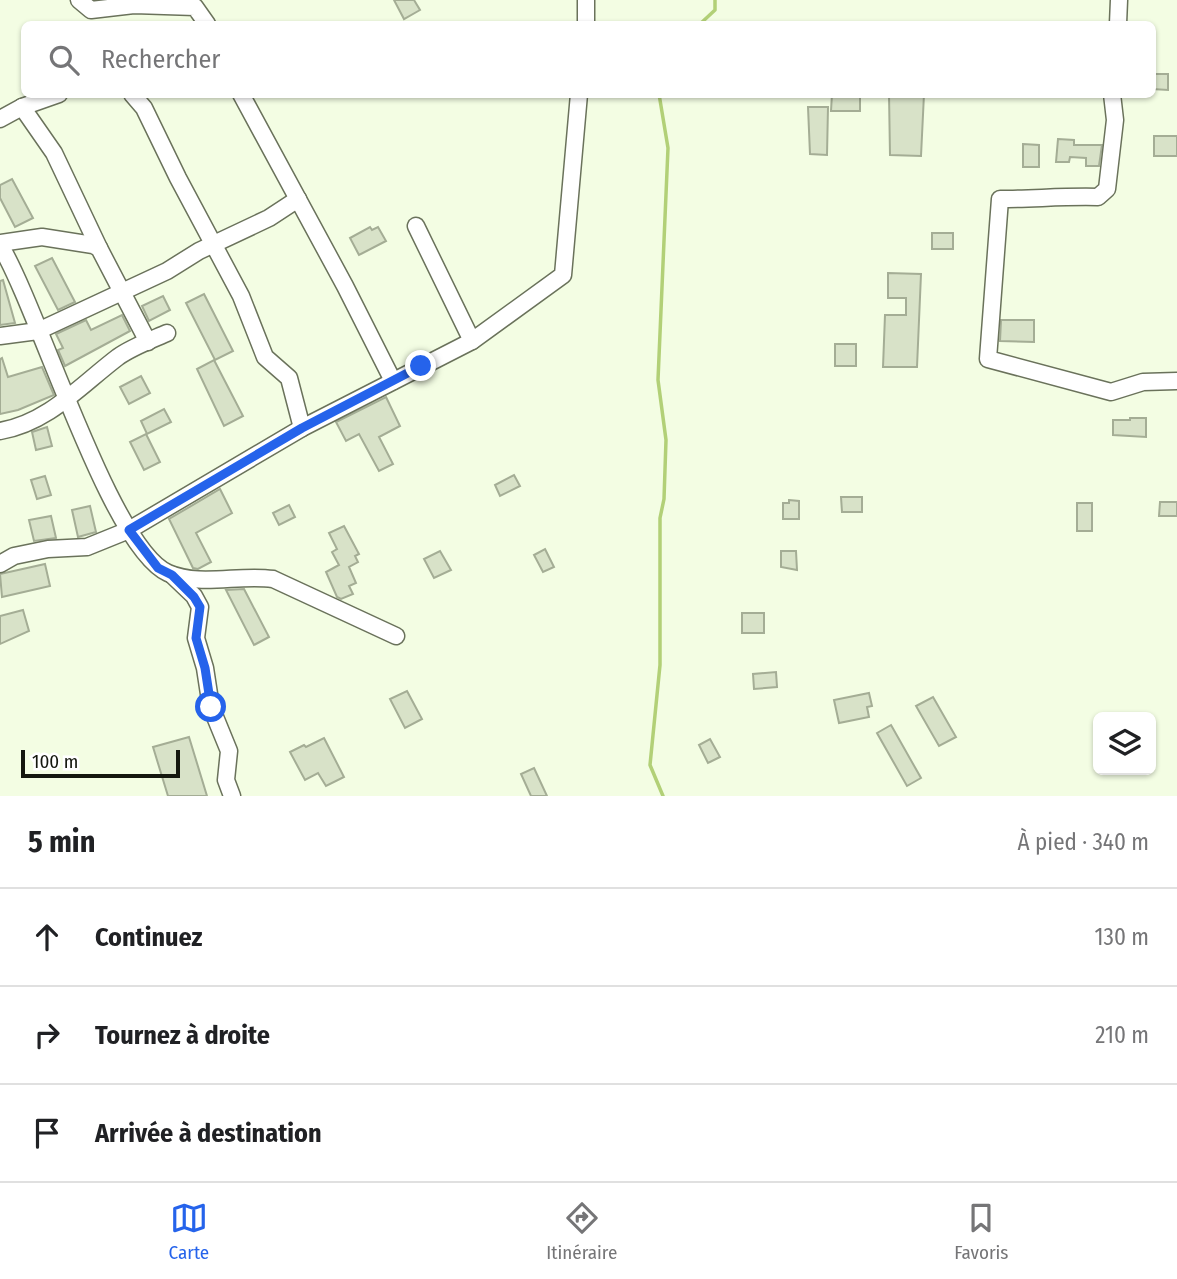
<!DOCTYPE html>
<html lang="fr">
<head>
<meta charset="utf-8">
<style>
  body { margin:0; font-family:"Fira Sans Condensed",sans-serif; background:#f2f2f2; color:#202124 }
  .controls { position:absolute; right:21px; bottom:21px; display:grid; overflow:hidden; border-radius:10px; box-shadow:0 2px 5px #0004 }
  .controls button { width:63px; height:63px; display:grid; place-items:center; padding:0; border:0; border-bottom:2px solid #e0e0e0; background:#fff; color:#202124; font:35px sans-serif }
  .scale { position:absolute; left:21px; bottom:18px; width:159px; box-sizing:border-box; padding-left:7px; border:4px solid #14170e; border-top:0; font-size:19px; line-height:24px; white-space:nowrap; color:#14170e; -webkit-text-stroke:5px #fff; paint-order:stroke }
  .stop { position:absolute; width:21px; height:21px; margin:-16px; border:5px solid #2563eb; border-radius:50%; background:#fff }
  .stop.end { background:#2563eb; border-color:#fff; box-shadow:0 2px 7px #0008 }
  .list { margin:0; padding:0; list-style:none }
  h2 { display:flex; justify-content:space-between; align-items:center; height:91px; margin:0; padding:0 28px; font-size:30px }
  h2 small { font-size:23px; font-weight:400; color:#757577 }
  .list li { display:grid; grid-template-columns:46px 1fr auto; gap:21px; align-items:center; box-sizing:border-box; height:98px; padding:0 28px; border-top:2px solid #e0e0e0 }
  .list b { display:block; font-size:26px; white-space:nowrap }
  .list em { font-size:23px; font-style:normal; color:#757577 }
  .icon { flex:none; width:38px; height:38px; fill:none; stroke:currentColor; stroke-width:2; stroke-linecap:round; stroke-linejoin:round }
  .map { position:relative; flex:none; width:1177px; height:796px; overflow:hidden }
  .search { position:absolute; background:#fff; box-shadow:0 2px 5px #0004; left:21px; right:21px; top:21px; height:77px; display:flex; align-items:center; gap:18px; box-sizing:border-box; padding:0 24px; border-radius:10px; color:#757577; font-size:26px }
  .sheet { height:385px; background:#fff }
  nav { display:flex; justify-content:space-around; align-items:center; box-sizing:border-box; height:98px; border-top:2px solid #e0e0e0; background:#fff; font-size:19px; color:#757577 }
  nav a { display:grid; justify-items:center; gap:4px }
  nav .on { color:#2563eb }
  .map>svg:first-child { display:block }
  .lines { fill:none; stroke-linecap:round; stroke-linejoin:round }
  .stream { stroke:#b2d077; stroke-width:3.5 }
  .building { fill:#d8e2c8; stroke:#a4ad95; stroke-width:2 }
  .minor-casing { stroke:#6a725b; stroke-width:19 }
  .minor { stroke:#fff; stroke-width:16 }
  .route { stroke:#2563eb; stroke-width:9 }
</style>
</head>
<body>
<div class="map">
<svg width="1177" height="796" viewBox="0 0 1177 796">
  <rect width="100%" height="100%" fill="#f3fde3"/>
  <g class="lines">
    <g class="stream">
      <polyline points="700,24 715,10 715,0"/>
      <polyline points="659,94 668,148 658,380 666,440 664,499 660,518 660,665 650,765 663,796"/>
    </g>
  </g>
  <g class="building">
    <polygon points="394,0 414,0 420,10 404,19"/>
    <polygon points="1152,74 1168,74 1168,90 1152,89"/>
    <polygon points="832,94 860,94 860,111 831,111"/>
    <polygon points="889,94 924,94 921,156 890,155"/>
    <polygon points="808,107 828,107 827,155 810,154"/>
    <rect x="1154" y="136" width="23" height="20"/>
    <polygon points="1058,139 1074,140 1074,145 1102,145 1099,166 1086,166 1086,158 1070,157 1069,162 1056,162"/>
    <polygon points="1023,144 1039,145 1039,167 1023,167"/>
    <polygon points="12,179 33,218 15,227 0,198 0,185"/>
    <polygon points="370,227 372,230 378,227 386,241 359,255 350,238"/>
    <rect x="932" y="233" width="21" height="16"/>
    <polygon points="52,258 75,302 58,310 35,266"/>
    <polygon points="888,273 921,274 917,367 883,367 885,315 906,315 906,298 888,298"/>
    <polygon points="3,280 15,323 0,325 0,281"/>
    <polygon points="204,294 233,351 215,360 186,303"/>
    <polygon points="163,296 170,310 149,321 142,306"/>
    <polygon points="122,315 130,331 65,366 58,350 63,348 56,334 86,320 91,330"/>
    <polygon points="1001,320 1034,320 1034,342 1000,341"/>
    <rect x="835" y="344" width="21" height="22"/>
    <polygon points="2,358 8,377 42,367 54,395 18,410 0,414 0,359"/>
    <polygon points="214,360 243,416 224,426 197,369"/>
    <polygon points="141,376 150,393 129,404 120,387"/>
    <polygon points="386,397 400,426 379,437 393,464 379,471 359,434 346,441 336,422"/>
    <polygon points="164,409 171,422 147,434 141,421"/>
    <polygon points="1130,418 1146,418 1146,437 1113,435 1113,420 1130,420"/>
    <polygon points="47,427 52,446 36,450 32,432"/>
    <polygon points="146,434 160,462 144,470 130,442"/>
    <polygon points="514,475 520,486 500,496 495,485"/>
    <polygon points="45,476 51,495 37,499 31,480"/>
    <polygon points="220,489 232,513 196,533 211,562 198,569 193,568 169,519"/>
    <polygon points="841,497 862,497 862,512 842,512"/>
    <polygon points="789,500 799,501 799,519 783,519 783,503 789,503"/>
    <polygon points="1160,502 1177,502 1177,516 1159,516"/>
    <rect x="1077" y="503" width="15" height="28"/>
    <polygon points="289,505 295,517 279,525 273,513"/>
    <polygon points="90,506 96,532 78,537 72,510"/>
    <polygon points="51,516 56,538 34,541 29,520"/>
    <polygon points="344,526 359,554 355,556 358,562 349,567 356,583 349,586 353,594 341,599 337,597 326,572 339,565 332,552 337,549 329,533"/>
    <polygon points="545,549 554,567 543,572 534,555"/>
    <polygon points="440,551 451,570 434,578 424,559"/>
    <polygon points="781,551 796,551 797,570 781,567"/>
    <polygon points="45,564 50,586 2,597 0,574"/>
    <polygon points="244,589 269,637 254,645 226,590"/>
    <polygon points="23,610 29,631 0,644 0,616"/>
    <rect x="742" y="613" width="22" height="20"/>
    <polygon points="776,672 777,687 754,689 753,674"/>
    <polygon points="407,691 422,719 405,728 390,699"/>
    <polygon points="869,693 872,706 867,707 869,717 839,723 834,700"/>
    <polygon points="933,697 956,737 939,746 916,706"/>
    <polygon points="891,725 921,778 907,786 877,733"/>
    <polygon points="189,737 207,796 168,796 153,747"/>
    <polygon points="324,738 344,777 326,786 318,773 305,780 290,752 304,745 306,747"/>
    <polygon points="710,739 720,757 708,763 699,745"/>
    <polygon points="534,768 547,796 531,796 521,774"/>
  </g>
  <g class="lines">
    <g class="minor-casing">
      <g id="minor">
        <polyline points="79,0 91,10 134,5 195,7 207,24"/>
        <polyline points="586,24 586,0"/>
        <polyline points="1118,24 1119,0"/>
        <polyline points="132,94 144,108 178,178 241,296 265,357 289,378 302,428"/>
        <polyline points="241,94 345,286 393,381"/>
        <path d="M1112 94 1115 120 1107 189 1098 197C1065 196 1033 199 1000 199L988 359 1111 392 1143 382 1177 381"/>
        <polyline points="22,107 54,153 99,248"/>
        <polyline points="0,119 22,107 59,94"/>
        <polyline points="416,226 472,341"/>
        <polyline points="0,243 42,237 93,245 99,248 148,342"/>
        <path d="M0 245C39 309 110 547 168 573 200 587 239 574 273 579L396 636"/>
        <polyline points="0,336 38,331 167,271 199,251 269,218 298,199"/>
        <path d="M0 431C48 423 81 385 118 357 132 347 151 340 167 333"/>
        <polyline points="0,564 14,556 48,549 87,547 129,530 302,428 472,341 563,275 579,94"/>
        <polyline points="172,575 194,596 200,607 196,638 205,668 211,707 229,751 226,780 232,796"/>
      </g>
    </g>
    <use href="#minor" class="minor"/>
  </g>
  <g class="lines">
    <polyline class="route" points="211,707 205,668 196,638 200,607 194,597 172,575 158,568 129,530 302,428 421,366"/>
  </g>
</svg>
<div class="controls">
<button><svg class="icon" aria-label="layers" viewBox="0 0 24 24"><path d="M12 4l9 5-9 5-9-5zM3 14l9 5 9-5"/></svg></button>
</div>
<div class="scale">100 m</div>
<div class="stop" style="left:211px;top:707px"></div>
<div class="stop end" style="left:421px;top:366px"></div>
<div class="search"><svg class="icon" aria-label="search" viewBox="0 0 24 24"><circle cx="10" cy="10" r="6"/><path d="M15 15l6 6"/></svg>Rechercher</div>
</div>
<section class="sheet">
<h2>5 min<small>À pied · 340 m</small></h2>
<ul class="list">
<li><svg class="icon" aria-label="ahead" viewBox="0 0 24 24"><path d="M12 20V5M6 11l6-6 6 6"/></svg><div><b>Continuez</b></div><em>130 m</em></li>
<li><svg class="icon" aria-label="right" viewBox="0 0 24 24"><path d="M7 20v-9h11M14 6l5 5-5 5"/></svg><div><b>Tournez à droite</b></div><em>210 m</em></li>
<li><svg class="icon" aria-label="arrive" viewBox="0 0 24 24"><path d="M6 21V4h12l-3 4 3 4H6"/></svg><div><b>Arrivée à destination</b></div></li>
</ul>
</section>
<nav>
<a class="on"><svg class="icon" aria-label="map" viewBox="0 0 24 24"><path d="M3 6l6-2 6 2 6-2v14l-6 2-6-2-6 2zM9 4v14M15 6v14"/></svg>Carte</a>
<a><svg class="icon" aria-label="directions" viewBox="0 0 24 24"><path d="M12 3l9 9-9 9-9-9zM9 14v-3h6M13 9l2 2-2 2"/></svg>Itinéraire</a>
<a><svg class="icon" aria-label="saved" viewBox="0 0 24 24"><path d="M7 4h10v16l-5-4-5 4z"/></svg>Favoris</a>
</nav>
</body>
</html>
